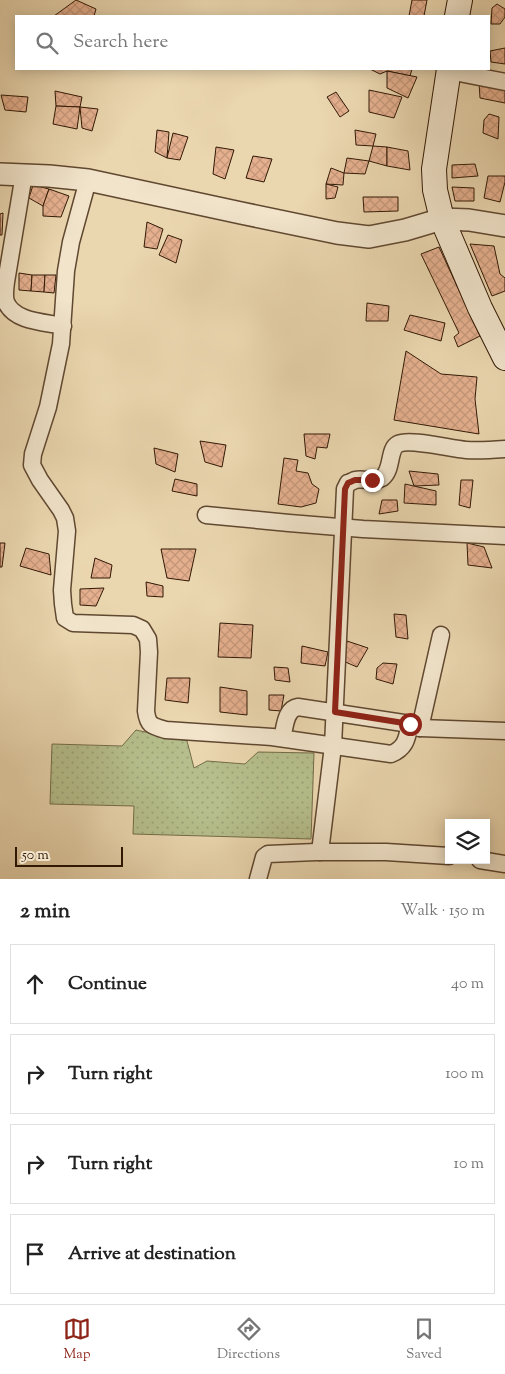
<!DOCTYPE html>
<html lang="en">
<head>
<meta charset="utf-8">
<style>
  body { margin:0; font-family:"Sorts Mill Goudy",serif; background:#f6f6f6; color:#222 }
  .controls { position:absolute; right:15px; bottom:15px; display:grid; overflow:hidden; border-radius:0px; box-shadow:0 2px 12px #0003 }
  .controls button { width:45px; height:45px; display:grid; place-items:center; padding:0; border:0; border-bottom:1px solid #e0e0e0; background:#fff; color:#222; font:25px sans-serif }
  .scale { position:absolute; left:15px; bottom:12px; width:108px; box-sizing:border-box; padding-left:5px; border:2px solid #321905; border-top:0; font-size:14px; line-height:18px; white-space:nowrap; color:#321905; -webkit-text-stroke:4px #f1e4cb; paint-order:stroke }
  .stop { position:absolute; width:15px; height:15px; margin:-11px; border:4px solid #8f2418; border-radius:50%; background:#fff }
  .stop.end { background:#8f2418; border-color:#fff; box-shadow:0 1px 5px #0008 }
  .list { margin:0; padding:0; list-style:none }
  h2 { display:flex; justify-content:space-between; align-items:center; height:65px; margin:0; padding:0 20px; font-size:21px }
  h2 small { font-size:16px; font-weight:400; color:#767676 }
  .list li { display:grid; grid-template-columns:32px 1fr auto; gap:15px; align-items:center; box-sizing:border-box; height:80px; margin:0 10px 10px; padding:0 10px; border:1px solid #e0e0e0; border-radius:0px }
  .list b { display:block; font-size:19px; white-space:nowrap }
  .list em { font-size:16px; font-style:normal; color:#767676 }
  .icon { flex:none; width:28px; height:28px; fill:none; stroke:currentColor; stroke-width:2; stroke-linecap:round; stroke-linejoin:round }
  .map { position:relative; flex:none; width:505px; height:879px; overflow:hidden }
  .search { position:absolute; background:#fff; box-shadow:0 2px 12px #0003; left:15px; right:15px; top:15px; height:55px; display:flex; align-items:center; gap:12px; box-sizing:border-box; padding:0 18px; border-radius:0px; color:#767676; font-size:19px }
  .sheet { height:425px; background:#fff }
  nav { display:flex; justify-content:space-around; align-items:center; box-sizing:border-box; height:70px; border-top:1px solid #e0e0e0; background:#fff; font-size:14px; color:#767676 }
  nav a { display:grid; justify-items:center; gap:2px }
  nav .on { color:#8f2418 }
  .map>svg:first-child { display:block }
  .grass { fill:url(#grass-dots); stroke:#746c48 }
  .building { fill:url(#building-cross-hatch); stroke:#321905 }
  .lines { fill:none; stroke-linecap:round; stroke-linejoin:round }
  .minor-casing { stroke:#604830; stroke-width:19 }
  .tertiary-casing { stroke:#604830; stroke-width:24 }
  .secondary-casing { stroke:#321905; stroke-width:26 }
  .minor { stroke:#f1e4cb; stroke-width:16 }
  .tertiary { stroke:#f1e4cb; stroke-width:21 }
  .secondary { stroke:#f1e4cb; stroke-width:24 }
  .route { stroke:#8f2418; stroke-width:6 }
</style>
</head>
<body>
<div class="map">
<svg width="505" height="879" viewBox="0 0 505 879">
  <defs>
    <pattern id="grass-dots" width="8" height="8" patternUnits="userSpaceOnUse" patternTransform="scale(1.25)"><rect width="8" height="8" fill="#b5be8c"/><path d="M2 2h.1M6 6h.1" fill="none" stroke="#9ca377" stroke-width="1.8" stroke-linecap="round"/></pattern>
    <pattern id="building-cross-hatch" width="8" height="8" patternUnits="userSpaceOnUse" patternTransform="scale(1.25)"><rect width="8" height="8" fill="#e5b08f"/><path d="M0 0l8 8M0 8l8-8" fill="none" stroke="#c5977a"/></pattern>
  </defs>
  <rect width="100%" height="100%" fill="#ead6af"/>
  <filter id="stains"><feTurbulence type="fractalNoise" baseFrequency=".004" numOctaves="4"/><feColorMatrix values="0 0 0 0 .2 0 0 0 0 .09 0 0 0 0 .02 0 0 0 .5 -.17"/></filter>
  <radialGradient id="worn" r=".72"><stop offset=".6" stop-color="#630" stop-opacity="0"/><stop offset="1" stop-color="#630" stop-opacity=".3"/></radialGradient>
  <polygon class="grass" points="136,730 187,741 194,768 207,761 245,764 258,752 314,753 311,839 133,834 134,806 50,804 52,744 122,746"/>
  <g class="building">
    <polygon points="76,0 96,9 94,16 54,16"/>
    <polygon points="412,0 427,0 424,16 409,16"/>
    <polygon points="497,4 505,9 505,17 500,24 491,24 492,8"/>
    <polygon points="505,48 505,64 491,62 490,51"/>
    <polygon points="370,69 412,69 410,76 387,71 380,74"/>
    <polygon points="387,71 417,77 408,98 387,88"/>
    <polygon points="479,82 505,88 505,103 480,98"/>
    <polygon points="369,90 402,97 394,118 369,112"/>
    <polygon points="55,91 82,97 80,107 56,106"/>
    <polygon points="336,92 349,111 340,117 327,97"/>
    <polygon points="1,95 28,97 26,112 5,110"/>
    <polygon points="56,106 80,107 77,129 53,124"/>
    <polygon points="80,107 98,109 92,131 82,128"/>
    <polygon points="489,114 499,117 498,139 483,133 484,120"/>
    <polygon points="157,130 169,132 167,158 155,152"/>
    <polygon points="355,130 376,134 373,146 356,145"/>
    <polygon points="173,133 188,137 180,160 167,158"/>
    <polygon points="373,146 387,147 387,166 369,161"/>
    <polygon points="216,147 234,150 225,179 213,174"/>
    <polygon points="387,147 408,151 410,170 387,166"/>
    <polygon points="253,156 272,159 264,182 246,178"/>
    <polygon points="347,158 369,161 365,174 344,173"/>
    <polygon points="475,164 478,176 452,178 452,165"/>
    <polygon points="331,168 344,173 343,185 326,184"/>
    <polygon points="488,176 505,176 505,182 500,202 484,198"/>
    <polygon points="326,184 338,187 335,198 326,199"/>
    <polygon points="33,185 49,189 43,206 29,198"/>
    <polygon points="452,187 474,188 474,201 455,201"/>
    <polygon points="49,189 69,196 61,217 43,216 43,206"/>
    <polygon points="363,197 398,197 398,211 364,212"/>
    <polygon points="3,213 2,235 0,235 0,214"/>
    <polygon points="147,222 163,229 157,249 144,247"/>
    <polygon points="168,235 182,240 176,263 159,255"/>
    <polygon points="470,244 494,246 500,274 505,278 505,291 492,296"/>
    <polygon points="439,247 480,336 458,347 454,337 459,333 421,254"/>
    <polygon points="19,273 32,275 31,291 19,290"/>
    <polygon points="32,275 45,275 44,292 31,291"/>
    <polygon points="45,275 56,275 54,293 44,292"/>
    <polygon points="367,303 389,306 388,321 366,321"/>
    <polygon points="410,315 445,323 441,341 404,330"/>
    <polygon points="406,351 441,374 477,377 475,399 479,434 394,420"/>
    <polygon points="304,434 330,434 327,448 317,447 315,459 306,456"/>
    <polygon points="200,441 226,445 222,467 205,462"/>
    <polygon points="154,448 178,454 175,472 156,464"/>
    <polygon points="284,458 298,460 296,471 308,473 312,484 319,489 316,503 301,507 278,504"/>
    <polygon points="409,471 438,474 439,485 414,486"/>
    <polygon points="175,479 197,484 197,496 172,491"/>
    <polygon points="461,480 473,480 470,508 459,505"/>
    <polygon points="405,484 436,491 436,505 404,503"/>
    <polygon points="382,500 397,500 398,511 379,514"/>
    <polygon points="0,543 5,543 2,567 0,567"/>
    <polygon points="467,543 484,547 492,568 468,565"/>
    <polygon points="26,548 49,554 51,575 20,566"/>
    <polygon points="161,549 196,549 189,581 167,578"/>
    <polygon points="95,558 112,565 110,578 91,578"/>
    <polygon points="146,582 163,586 163,597 147,596"/>
    <polygon points="104,588 96,606 80,605 80,589"/>
    <polygon points="394,614 406,615 408,639 396,637"/>
    <polygon points="220,623 253,625 251,658 218,657"/>
    <polygon points="347,641 368,648 357,667 343,661"/>
    <polygon points="302,646 328,652 325,666 301,663"/>
    <polygon points="383,663 397,664 393,684 376,679 377,668"/>
    <polygon points="274,667 288,668 290,682 275,680"/>
    <polygon points="167,678 190,678 188,703 165,700"/>
    <polygon points="220,687 247,691 247,715 220,712"/>
    <polygon points="269,695 284,695 281,711 269,710"/>
  </g>
  <g class="lines">
    <g class="minor-casing">
      <g id="minor">
        <polyline points="449,71 505,82"/>
        <path d="M24 174 6 282C5 289 4 296 6 302 14 322 45 322 63 326"/>
        <path d="M88 180 71 242 66 271 61 344 48 407 33 454 32 465 40 480 61 510 65 518 67 531 62 590 63 604 65 618 73 623 133 625 142 629 148 639 149 652 146 711C148 726 152 726 166 730L272 737 391 754C406 748 407 738 410 724L420 728 505 731"/>
        <polyline points="206,515 289,523 363,529 505,536"/>
        <polyline points="420,728 441,635"/>
        <path d="M282 738C285 728 285 709 298 707L410 724"/>
        <path d="M320 852 333 746 345 489 348 483C349 483 355 480 355 480 364 478 374 483 382 478 393 470 388 449 398 444 410 438 451 449 466 450 479 451 492 450 505 449"/>
        <polyline points="480,860 505,864"/>
        <polyline points="258,879 264,857 268,854 316,852 386,852 449,856"/>
      </g>
    </g>
    <g class="tertiary-casing">
      <polyline id="tertiary" points="0,174 49,176 88,180 241,213 337,233 369,237 405,230 442,219 469,220 505,226"/>
    </g>
    <g class="secondary-casing">
      <g id="secondary">
        <polyline points="457,16 460,0"/>
        <polyline points="449,69 434,169 435,190 442,219 480,308 505,358"/>
      </g>
    </g>
    <use href="#minor" class="minor"/>
    <use href="#tertiary" class="tertiary"/>
    <use href="#secondary" class="secondary"/>
  </g>
  <g class="lines">
    <polyline class="route" points="372,480 355,480 348,483 345,489 335,712 410,724"/>
  </g>
  <rect width="100%" height="100%" filter="url(#stains)"/>
  <rect width="100%" height="100%" fill="url(#worn)"/>
</svg>
<div class="controls">
<button><svg class="icon" aria-label="layers" viewBox="0 0 24 24"><path d="M12 4l9 5-9 5-9-5zM3 14l9 5 9-5"/></svg></button>
</div>
<div class="scale">50 m</div>
<div class="stop" style="left:410px;top:724px"></div>
<div class="stop end" style="left:372px;top:480px"></div>
<div class="search"><svg class="icon" aria-label="search" viewBox="0 0 24 24"><circle cx="10" cy="10" r="6"/><path d="M15 15l6 6"/></svg>Search here</div>
</div>
<section class="sheet">
<h2>2 min<small>Walk · 150 m</small></h2>
<ul class="list">
<li><svg class="icon" aria-label="ahead" viewBox="0 0 24 24"><path d="M12 20V5M6 11l6-6 6 6"/></svg><div><b>Continue</b></div><em>40 m</em></li>
<li><svg class="icon" aria-label="right" viewBox="0 0 24 24"><path d="M7 20v-9h11M14 6l5 5-5 5"/></svg><div><b>Turn right</b></div><em>100 m</em></li>
<li><svg class="icon" aria-label="right" viewBox="0 0 24 24"><path d="M7 20v-9h11M14 6l5 5-5 5"/></svg><div><b>Turn right</b></div><em>10 m</em></li>
<li><svg class="icon" aria-label="arrive" viewBox="0 0 24 24"><path d="M6 21V4h12l-3 4 3 4H6"/></svg><div><b>Arrive at destination</b></div></li>
</ul>
</section>
<nav>
<a class="on"><svg class="icon" aria-label="map" viewBox="0 0 24 24"><path d="M3 6l6-2 6 2 6-2v14l-6 2-6-2-6 2zM9 4v14M15 6v14"/></svg>Map</a>
<a><svg class="icon" aria-label="directions" viewBox="0 0 24 24"><path d="M12 3l9 9-9 9-9-9zM9 14v-3h6M13 9l2 2-2 2"/></svg>Directions</a>
<a><svg class="icon" aria-label="saved" viewBox="0 0 24 24"><path d="M7 4h10v16l-5-4-5 4z"/></svg>Saved</a>
</nav>
</body>
</html>
